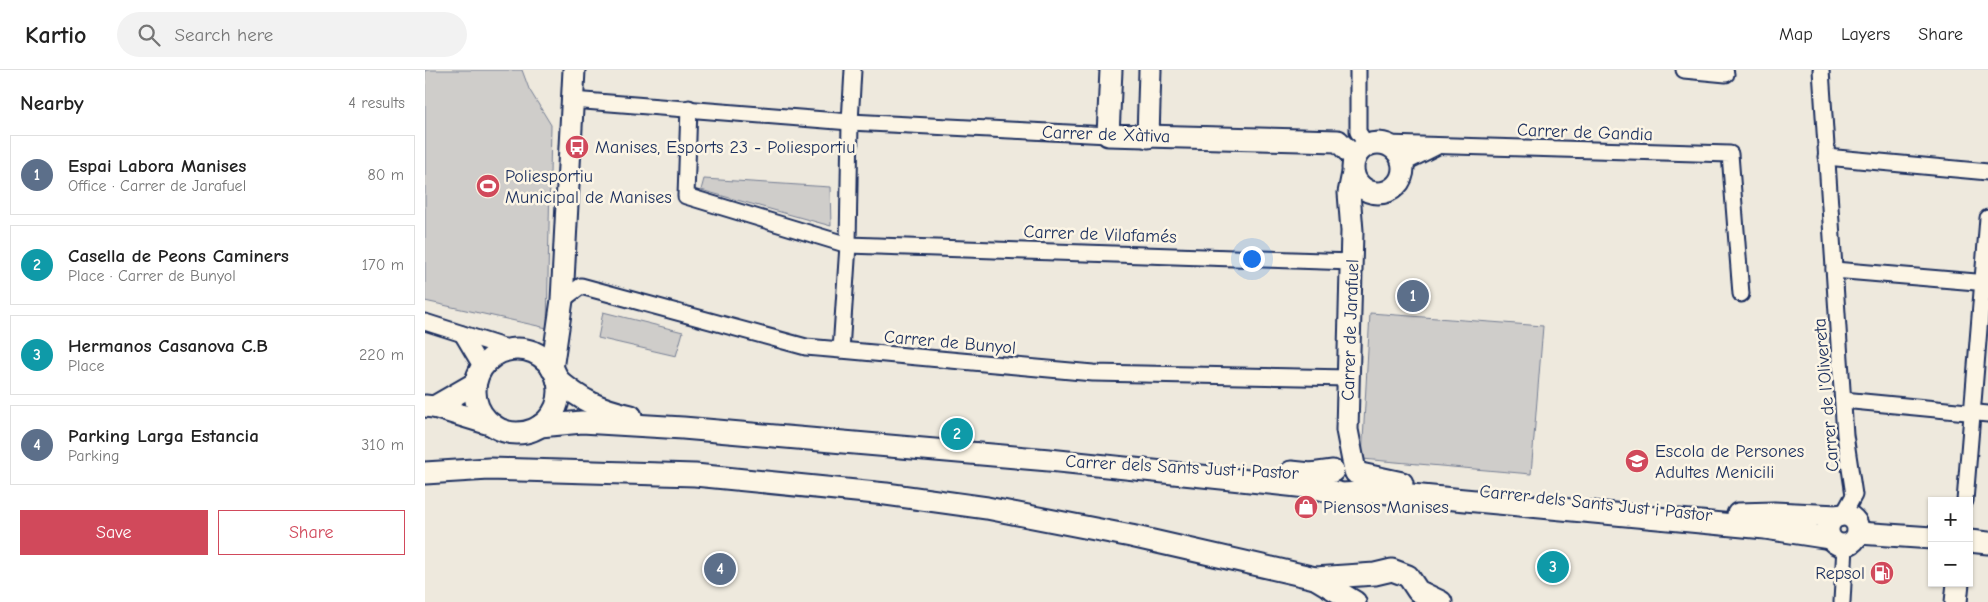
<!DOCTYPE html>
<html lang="en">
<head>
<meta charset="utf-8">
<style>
  body { margin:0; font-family:"Comic Neue",sans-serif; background:#f2f2f2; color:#222 }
  .controls { position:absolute; right:15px; bottom:15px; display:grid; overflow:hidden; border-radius:0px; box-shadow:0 1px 4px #0004 }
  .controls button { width:45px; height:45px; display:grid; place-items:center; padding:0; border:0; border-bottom:1px solid #e0e0e0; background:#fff; color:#222; font:25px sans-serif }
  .you { position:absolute; left:826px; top:188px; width:18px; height:18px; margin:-12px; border:4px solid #fff; border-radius:50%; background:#1a73e8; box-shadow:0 0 0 8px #1a73e833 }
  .badge { display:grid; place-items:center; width:32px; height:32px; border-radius:50%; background:#d1495b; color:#fff; font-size:16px; font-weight:700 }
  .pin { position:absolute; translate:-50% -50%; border:2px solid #fff; box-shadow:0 1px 5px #0006 }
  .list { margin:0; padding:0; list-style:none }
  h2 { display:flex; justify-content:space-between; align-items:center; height:65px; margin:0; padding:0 20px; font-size:21px }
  h2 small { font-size:16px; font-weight:400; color:#767676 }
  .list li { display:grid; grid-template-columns:32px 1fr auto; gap:15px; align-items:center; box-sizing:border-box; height:80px; margin:0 10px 10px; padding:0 10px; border:1px solid #e0e0e0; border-radius:0px }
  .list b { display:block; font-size:19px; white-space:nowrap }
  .list p { margin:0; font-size:16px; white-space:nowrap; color:#767676 }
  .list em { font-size:16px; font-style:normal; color:#767676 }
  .actions { display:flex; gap:10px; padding:15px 20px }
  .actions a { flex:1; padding:11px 0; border:1px solid #d1495b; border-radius:0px; text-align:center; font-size:18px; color:#d1495b }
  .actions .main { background:#d1495b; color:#fff }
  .icon { flex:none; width:28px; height:28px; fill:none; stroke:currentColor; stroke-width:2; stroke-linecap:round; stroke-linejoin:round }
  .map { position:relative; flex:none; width:1563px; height:532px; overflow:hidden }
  header { display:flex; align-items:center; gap:30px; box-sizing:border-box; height:70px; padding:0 25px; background:#fff; border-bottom:1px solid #e0e0e0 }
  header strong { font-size:24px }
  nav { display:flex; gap:28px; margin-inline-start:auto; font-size:18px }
  .search { width:350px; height:45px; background:#f2f2f2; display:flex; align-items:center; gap:12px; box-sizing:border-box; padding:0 18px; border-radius:28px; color:#767676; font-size:19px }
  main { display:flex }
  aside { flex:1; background:#fff }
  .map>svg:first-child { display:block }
  .green { fill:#cfcdca; stroke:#757e94 }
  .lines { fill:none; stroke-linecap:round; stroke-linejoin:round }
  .street-casing { stroke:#1b2f5e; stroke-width:19 }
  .secondary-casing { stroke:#1b2f5e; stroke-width:25 }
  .street { stroke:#fcf5e5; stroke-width:15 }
  .secondary { stroke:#fcf5e5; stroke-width:21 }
  .labels { text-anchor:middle; stroke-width:5; stroke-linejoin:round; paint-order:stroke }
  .street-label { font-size:18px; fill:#1b2f5e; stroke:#fcf5e5 }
  .poi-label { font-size:18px; fill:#1b2f5e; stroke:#fcf5e5; text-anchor:start }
</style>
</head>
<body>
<header>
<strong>Kartio</strong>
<div class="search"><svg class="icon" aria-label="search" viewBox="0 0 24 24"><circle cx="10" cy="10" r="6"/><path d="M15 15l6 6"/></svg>Search here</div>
<nav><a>Map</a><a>Layers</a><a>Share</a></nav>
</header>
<main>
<aside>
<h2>Nearby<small>4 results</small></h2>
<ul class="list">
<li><span class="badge" style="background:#5c6f8a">1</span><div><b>Espai Labora Manises</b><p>Office · Carrer de Jarafuel</p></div><em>80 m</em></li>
<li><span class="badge" style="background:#0f9aa8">2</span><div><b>Casella de Peons Caminers</b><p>Place · Carrer de Bunyol</p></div><em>170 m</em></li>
<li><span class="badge" style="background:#0f9aa8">3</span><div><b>Hermanos Casanova C.B</b><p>Place</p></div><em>220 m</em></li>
<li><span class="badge" style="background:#5c6f8a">4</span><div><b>Parking Larga Estancia</b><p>Parking</p></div><em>310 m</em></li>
</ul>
<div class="actions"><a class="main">Save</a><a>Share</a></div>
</aside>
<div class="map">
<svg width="1563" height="532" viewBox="0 0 1563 532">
  <rect width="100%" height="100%" fill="#eee9dd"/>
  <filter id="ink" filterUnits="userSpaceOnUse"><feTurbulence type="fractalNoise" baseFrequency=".02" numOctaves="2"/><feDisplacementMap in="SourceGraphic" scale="10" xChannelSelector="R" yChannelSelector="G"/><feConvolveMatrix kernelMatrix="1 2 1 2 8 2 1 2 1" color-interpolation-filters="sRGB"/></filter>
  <g filter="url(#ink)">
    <g class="green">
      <polygon points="0,0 97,0 104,19 126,55 122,258 0,231"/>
      <polygon points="279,109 405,117 406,156 276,120"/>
      <polygon points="178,242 258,262 251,286 173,268"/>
      <polygon points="945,243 1118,256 1106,404 937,389"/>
    </g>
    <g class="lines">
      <g class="street-casing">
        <g id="street">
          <polyline points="933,0 933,62 942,75"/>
          <polyline points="1259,0 1301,4 1300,0"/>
          <polyline points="1396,0 1420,365 1429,425 1418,445"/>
          <polyline points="147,30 425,52 683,65"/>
          <polyline points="264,38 261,126 423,175 927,192"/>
          <polyline points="961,74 1305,84 1316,224"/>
          <polyline points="1401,87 1563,102"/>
          <polyline points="979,93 1011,77"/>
          <polyline points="1409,200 1563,213"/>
          <polyline points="137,230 156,216 381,277 416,280 668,303 923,308"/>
          <polyline points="0,252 85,279"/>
          <polyline points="37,264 56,296"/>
          <polyline points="416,280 423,175 425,52 428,0"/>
          <polyline points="1418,330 1563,344"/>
          <polyline points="1540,431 1563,148"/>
          <polyline points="1417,532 1420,476"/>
        </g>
      </g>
      <g class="secondary-casing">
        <g id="secondary">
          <polyline points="686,0 683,65 913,71 930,88"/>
          <polyline points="723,67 725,0"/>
          <circle cx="953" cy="98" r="25"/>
          <polyline points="928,103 924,123 927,161 922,360 930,401"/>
          <circle cx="92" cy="321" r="42"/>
          <polyline points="127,299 137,230 149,0"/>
          <path d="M132 309C156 331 175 339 206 346"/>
          <polyline points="0,336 9,337 68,355"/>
          <polyline points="9,337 49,314"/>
          <polyline points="115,356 157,352 258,358 624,390 891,418 917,424 954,422 1340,458 1405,468"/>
          <polyline points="866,402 886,404 908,401"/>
          <polyline points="0,403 64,399 270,405 461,424 562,438 706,466 890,508 950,504 967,500 983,506 993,521 1016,532"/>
          <polyline points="931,403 977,413"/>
          <polyline points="1313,444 1349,443 1413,446"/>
          <circle cx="1418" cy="460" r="15"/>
          <polyline points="1434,463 1507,468"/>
          <polyline points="1544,471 1563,473"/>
          <polyline points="890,508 930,532"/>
          <polyline points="1531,532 1533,513"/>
        </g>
      </g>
      <use href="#street" class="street"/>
      <use href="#secondary" class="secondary"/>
    </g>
  </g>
  <defs>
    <g id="bus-disc" transform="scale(1.25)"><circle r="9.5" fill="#d1495b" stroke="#fcf5e5"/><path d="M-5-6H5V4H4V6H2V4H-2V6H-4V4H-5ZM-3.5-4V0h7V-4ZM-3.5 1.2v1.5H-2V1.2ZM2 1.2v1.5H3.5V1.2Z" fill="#fff"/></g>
    <g id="stadium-disc" transform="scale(1.25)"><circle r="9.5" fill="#d1495b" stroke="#fcf5e5"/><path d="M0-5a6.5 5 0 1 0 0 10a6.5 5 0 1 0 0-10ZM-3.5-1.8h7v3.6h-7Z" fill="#fff"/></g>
    <g id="school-disc" transform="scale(1.25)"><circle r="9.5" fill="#d1495b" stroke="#fcf5e5"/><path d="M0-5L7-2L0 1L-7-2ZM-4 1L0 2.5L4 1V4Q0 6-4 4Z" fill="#fff"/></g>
    <g id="shop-disc" transform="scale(1.25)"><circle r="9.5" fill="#d1495b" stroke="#fcf5e5"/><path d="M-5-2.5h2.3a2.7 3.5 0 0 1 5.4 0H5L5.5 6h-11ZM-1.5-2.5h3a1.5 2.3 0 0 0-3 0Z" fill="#fff"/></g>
    <g id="fuel-disc" transform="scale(1.25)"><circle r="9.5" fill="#d1495b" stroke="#fcf5e5"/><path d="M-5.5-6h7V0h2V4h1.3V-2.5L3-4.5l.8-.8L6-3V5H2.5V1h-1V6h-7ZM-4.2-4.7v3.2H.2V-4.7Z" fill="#fff"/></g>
  </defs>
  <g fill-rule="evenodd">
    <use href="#bus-disc" x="152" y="77"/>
    <use href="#stadium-disc" x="63" y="116"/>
    <use href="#school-disc" x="1212" y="391"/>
    <use href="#shop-disc" x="881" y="437"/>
    <use href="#fuel-disc" x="1457" y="503"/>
  </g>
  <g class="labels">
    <g class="street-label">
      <text transform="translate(1160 62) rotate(2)" y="6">Carrer de Gandia</text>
      <text transform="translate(681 64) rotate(2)" y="6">Carrer de Xàtiva</text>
      <text transform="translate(675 164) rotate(2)" y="6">Carrer de Vilafamés</text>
      <text transform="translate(925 260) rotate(-88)" y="6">Carrer de Jarafuel</text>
      <text transform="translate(525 272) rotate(5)" y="6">Carrer de Bunyol</text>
      <text transform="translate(1401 325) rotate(-95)" y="6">Carrer de l'Olivereta</text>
      <text transform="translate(757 397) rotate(3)" y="6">Carrer dels Sants Just i Pastor</text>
      <text transform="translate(1171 433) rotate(6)" y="6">Carrer dels Sants Just i Pastor</text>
    </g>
    <g class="poi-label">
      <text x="170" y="83">Manises, Esports 23 - Poliesportiu</text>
      <text x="80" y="112">Poliesportiu<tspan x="80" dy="21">Municipal de Manises</tspan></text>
      <text x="1230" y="387">Escola de Persones<tspan x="1230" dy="21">Adultes Menicili</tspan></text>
      <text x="898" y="443">Piensos Manises</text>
      <text x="1440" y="509" text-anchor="end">Repsol</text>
    </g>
  </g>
</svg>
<div class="controls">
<button>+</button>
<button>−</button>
</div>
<div class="you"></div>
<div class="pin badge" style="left:988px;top:226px;background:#5c6f8a">1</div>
<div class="pin badge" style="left:532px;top:364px;background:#0f9aa8">2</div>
<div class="pin badge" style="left:1128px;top:497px;background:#0f9aa8">3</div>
<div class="pin badge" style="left:295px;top:499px;background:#5c6f8a">4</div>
</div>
</main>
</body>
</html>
